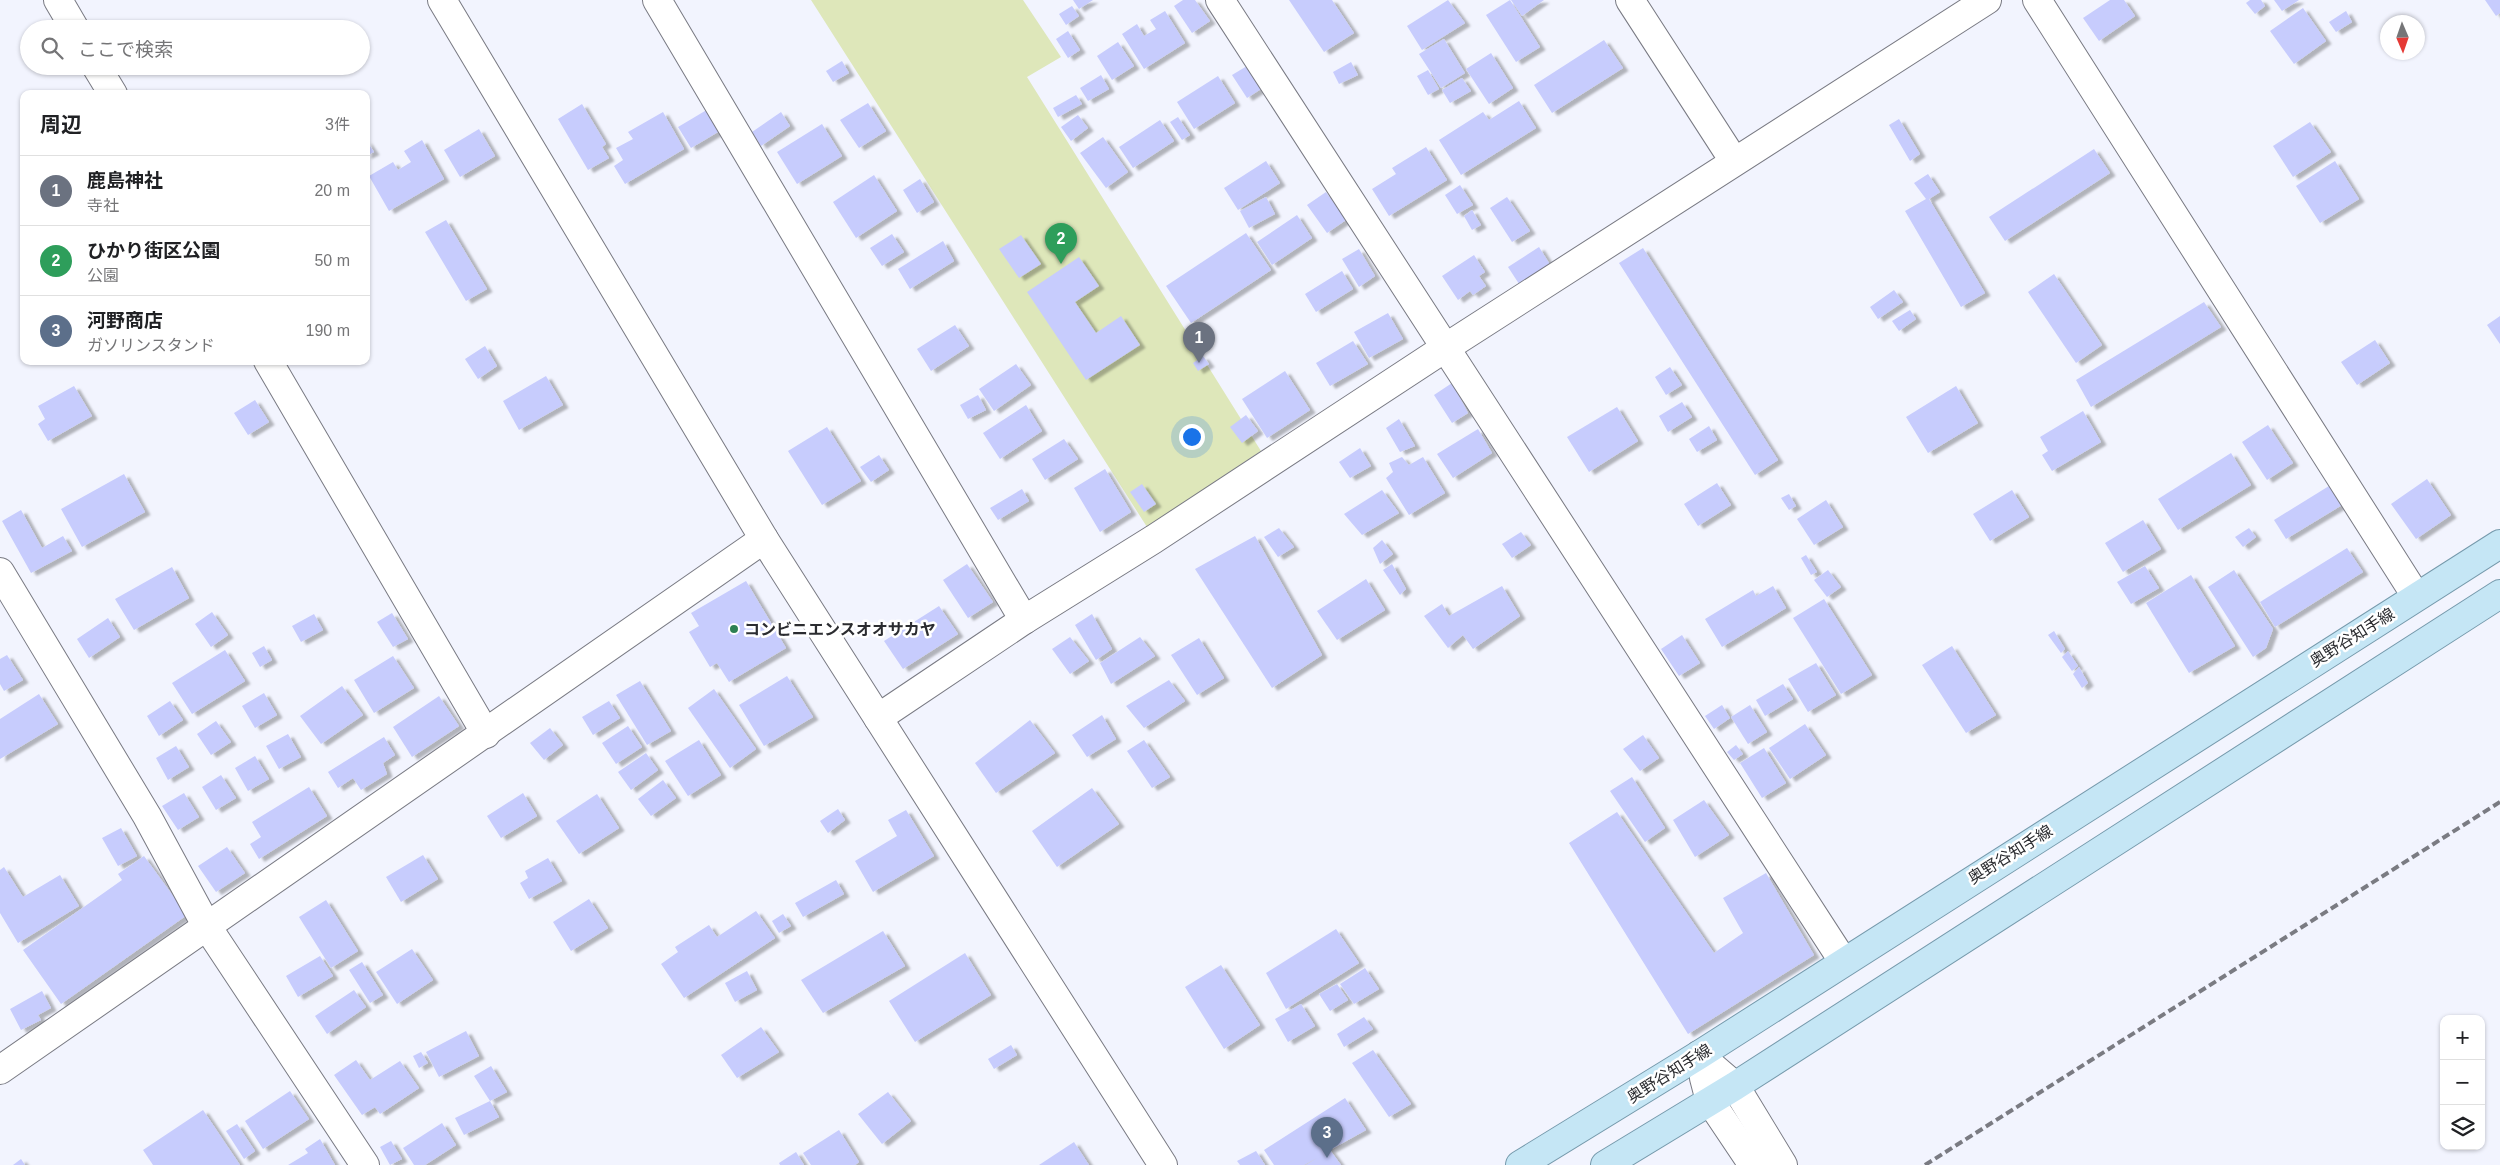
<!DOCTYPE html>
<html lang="ja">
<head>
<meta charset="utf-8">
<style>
  body { margin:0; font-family:Arial,"Noto Sans JP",sans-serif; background:#f2f2f2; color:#202124 }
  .controls { position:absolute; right:15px; bottom:15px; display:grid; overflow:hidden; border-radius:10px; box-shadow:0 1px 4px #0004 }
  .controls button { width:45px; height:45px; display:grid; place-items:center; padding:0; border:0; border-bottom:1px solid #e0e0e0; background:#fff; color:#202124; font:25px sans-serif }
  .compass { position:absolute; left:2380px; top:15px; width:45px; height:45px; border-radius:50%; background:#fff; box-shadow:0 1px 4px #0004; rotate:178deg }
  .you { position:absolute; left:1191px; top:436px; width:18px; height:18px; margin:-12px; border:4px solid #fff; border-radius:50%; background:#1a73e8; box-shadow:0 0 0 8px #1a73e833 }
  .badge { display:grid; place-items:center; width:32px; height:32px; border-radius:50%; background:#0f766e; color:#fff; font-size:16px; font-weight:700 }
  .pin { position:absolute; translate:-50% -41px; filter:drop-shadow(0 1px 2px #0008) }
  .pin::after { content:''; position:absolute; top:26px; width:18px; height:15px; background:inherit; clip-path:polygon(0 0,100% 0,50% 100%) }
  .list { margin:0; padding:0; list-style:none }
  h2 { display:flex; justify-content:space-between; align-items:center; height:65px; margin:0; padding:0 20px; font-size:21px }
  h2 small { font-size:16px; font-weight:400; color:#757577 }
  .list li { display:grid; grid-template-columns:32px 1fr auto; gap:15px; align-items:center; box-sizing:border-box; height:70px; padding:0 20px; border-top:1px solid #e0e0e0 }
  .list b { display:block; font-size:19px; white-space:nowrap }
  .list p { margin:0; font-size:16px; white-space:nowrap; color:#757577 }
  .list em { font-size:16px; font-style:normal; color:#757577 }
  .icon { flex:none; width:28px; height:28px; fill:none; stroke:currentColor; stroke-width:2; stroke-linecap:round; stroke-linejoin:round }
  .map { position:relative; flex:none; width:2500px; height:1165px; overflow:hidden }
  .search { position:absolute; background:#fff; box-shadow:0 1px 4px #0004; left:20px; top:20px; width:350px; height:55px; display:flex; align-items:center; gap:12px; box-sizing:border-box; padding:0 18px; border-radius:28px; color:#757577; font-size:19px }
  .panel { position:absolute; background:#fff; box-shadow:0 1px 4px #0004; left:20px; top:90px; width:350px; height:275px; border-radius:10px }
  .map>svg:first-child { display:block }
  .green { fill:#dee7ba }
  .building { fill:#c7ccfd; filter:url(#shadow) }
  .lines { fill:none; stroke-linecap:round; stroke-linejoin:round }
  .minor-casing { stroke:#797a83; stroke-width:30 }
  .major-casing { stroke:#769aac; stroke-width:30 }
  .minor { stroke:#fff; stroke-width:28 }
  .major { stroke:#c5e6f5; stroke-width:28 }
  .rail { stroke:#7a7b82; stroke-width:4; stroke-dasharray:8 4; stroke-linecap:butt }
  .poi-dot { fill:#2d8053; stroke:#fff; stroke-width:2 }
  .labels { text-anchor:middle; stroke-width:5; stroke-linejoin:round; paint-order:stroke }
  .poi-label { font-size:16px; font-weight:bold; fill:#2b2c30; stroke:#fff; text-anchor:start }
  .street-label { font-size:16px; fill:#2b2c30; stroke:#fff }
</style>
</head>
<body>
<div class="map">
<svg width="2500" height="1165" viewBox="0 0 2500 1165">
  <defs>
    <filter id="shadow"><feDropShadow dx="5.5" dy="3" stdDeviation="1" flood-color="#0004"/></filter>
  </defs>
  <rect width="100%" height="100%" fill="#f2f4fe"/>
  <polygon class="green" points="811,0 1023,0 1061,57 1027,77 1261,451 1147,527"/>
  <g class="building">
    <polygon points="1073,0 1093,0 1079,9"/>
    <polygon points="1183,0 1195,0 1210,21 1192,33 1174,6"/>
    <polygon points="1289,0 1332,0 1354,33 1324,52"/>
    <polygon points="1448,0 1465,23 1422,50 1407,26"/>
    <polygon points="1510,0 1540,47 1516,62 1486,15"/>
    <polygon points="1511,0 1544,0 1522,16"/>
    <polygon points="2110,0 2124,0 2135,16 2099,41 2083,18"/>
    <polygon points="2250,0 2261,0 2265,6 2255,14 2246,3"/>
    <polygon points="2274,0 2299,0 2282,11"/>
    <polygon points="2485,0 2500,0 2500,13 2496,16"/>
    <polygon points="1072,6 1079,16 1066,25 1059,14"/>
    <polygon points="2303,8 2326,41 2294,64 2270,31"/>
    <polygon points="1165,11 1185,43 1144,69 1122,34 1137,24 1144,36 1156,29 1150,20"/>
    <polygon points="2346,11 2352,22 2336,32 2329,22"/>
    <polygon points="1068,31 1080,50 1068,58 1056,39"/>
    <polygon points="1444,39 1465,73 1441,88 1419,54"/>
    <polygon points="1604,40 1623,68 1552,113 1534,85"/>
    <polygon points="1118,42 1134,66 1112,80 1097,56"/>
    <polygon points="1491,53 1513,88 1489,104 1466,69"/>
    <polygon points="842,61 849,73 833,82 826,71"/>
    <polygon points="1351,62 1358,75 1339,84 1333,72"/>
    <polygon points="1247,66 1261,89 1247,98 1232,75"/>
    <polygon points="1428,70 1439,89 1428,95 1417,76"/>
    <polygon points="1101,75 1109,89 1088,101 1080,88"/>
    <polygon points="1218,76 1235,103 1194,129 1177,102"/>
    <polygon points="1462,78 1471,91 1450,103 1442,90"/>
    <polygon points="1076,95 1082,104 1058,117 1053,108"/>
    <polygon points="1519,101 1536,128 1461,175 1439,140 1483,112 1489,120"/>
    <polygon points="868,103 886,131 859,148 840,120"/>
    <polygon points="582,104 606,144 602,147 609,158 588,170 558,119"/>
    <polygon points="710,108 723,129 691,148 678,127"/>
    <polygon points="663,112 684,149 625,184 614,166 623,160 616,148 633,139 628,132"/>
    <polygon points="781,112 790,126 761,146 752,132"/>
    <polygon points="1078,115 1088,128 1071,141 1061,127"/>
    <polygon points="1178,117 1190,135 1182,140 1170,122"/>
    <polygon points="1899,119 1920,154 1910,161 1889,125"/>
    <polygon points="1160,120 1174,141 1133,168 1119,147"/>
    <polygon points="2310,122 2331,152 2293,177 2273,146"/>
    <polygon points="822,124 842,156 797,184 777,152"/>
    <polygon points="479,129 495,156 460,177 444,150"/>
    <polygon points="1103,137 1128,172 1106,188 1080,153"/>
    <polygon points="366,140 374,152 366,156"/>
    <polygon points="422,140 444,179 389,211 369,176 393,162 398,170 411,162 404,151"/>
    <polygon points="1426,147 1447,180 1389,216 1372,189 1396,174 1392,168"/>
    <polygon points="2094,149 2110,173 2005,241 1989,217"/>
    <polygon points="1266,161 1280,183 1238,210 1224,188"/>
    <polygon points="2335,161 2359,199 2320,223 2296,186"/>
    <polygon points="1928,174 1940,192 1929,199 1985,293 1961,307 1905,211 1926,199 1914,183"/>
    <polygon points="874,175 897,211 856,238 833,202"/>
    <polygon points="920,179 934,202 917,213 903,190"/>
    <polygon points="1460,185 1473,205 1457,214 1445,195"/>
    <polygon points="1326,192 1346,220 1327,233 1307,205"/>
    <polygon points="1266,197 1275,214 1249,228 1240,211"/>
    <polygon points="1507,197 1530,231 1512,242 1490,208"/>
    <polygon points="1472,210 1481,225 1472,230 1464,216"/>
    <polygon points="1297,215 1312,238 1272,265 1257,242"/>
    <polygon points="446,220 487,289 466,301 425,232"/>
    <polygon points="1246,233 1271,270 1191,323 1166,286"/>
    <polygon points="892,234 904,252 882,266 870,248"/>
    <polygon points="1021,235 1041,264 1019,278 999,249"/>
    <polygon points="943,241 954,261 910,289 898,269"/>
    <polygon points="1539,247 1554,271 1523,290 1508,267"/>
    <polygon points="1643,248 1778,460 1755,475 1619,263"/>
    <polygon points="1359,249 1375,276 1359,287 1342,259"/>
    <polygon points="1474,255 1485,272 1479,276 1486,286 1473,295 1470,291 1458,300 1442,276"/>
    <polygon points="1079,257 1099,286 1075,302 1096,333 1121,316 1140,345 1086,380 1027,292"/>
    <polygon points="1342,271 1353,289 1316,312 1305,294"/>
    <polygon points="2054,274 2102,345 2076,363 2028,292"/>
    <polygon points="1894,290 1903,302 1878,319 1870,307"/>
    <polygon points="2204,302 2221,327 2091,407 2076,380"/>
    <polygon points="1910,310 1916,319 1899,331 1892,321"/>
    <polygon points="1388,313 1403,339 1369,358 1354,332"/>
    <polygon points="2500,316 2500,344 2487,325"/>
    <polygon points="955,325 969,346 931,371 917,349"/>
    <polygon points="2375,340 2390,363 2357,385 2341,362"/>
    <polygon points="1353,341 1368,364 1330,386 1316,363"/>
    <polygon points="485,346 497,366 478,379 465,359"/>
    <polygon points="1203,356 1209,364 1198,371 1193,363"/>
    <polygon points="1016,364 1031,385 994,411 979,389"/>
    <polygon points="1670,367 1682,385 1666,395 1655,377"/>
    <polygon points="1285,371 1310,410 1267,438 1242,399"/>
    <polygon points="546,376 563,405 519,430 503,401"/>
    <polygon points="1452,383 1468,413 1452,423 1434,395"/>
    <polygon points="74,386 92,416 48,441 38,424 45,419 38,406"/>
    <polygon points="1956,386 1978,423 1928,453 1906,417"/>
    <polygon points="978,395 986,410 968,419 960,405"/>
    <polygon points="255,400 269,422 248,435 234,413"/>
    <polygon points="1682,402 1692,417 1668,432 1659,416"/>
    <polygon points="1026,405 1042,431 1000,459 983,433"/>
    <polygon points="1617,407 1638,441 1589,472 1567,437"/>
    <polygon points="2083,411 2101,442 2052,471 2042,455 2048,451 2040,437"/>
    <polygon points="1246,415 1258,431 1242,443 1230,427"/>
    <polygon points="1399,419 1415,446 1400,452 1386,428"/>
    <polygon points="2268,425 2293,463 2267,480 2242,442"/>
    <polygon points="1709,426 1717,440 1697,452 1689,439"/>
    <polygon points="827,427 861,481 822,505 788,451"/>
    <polygon points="1478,429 1492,453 1453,478 1437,454"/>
    <polygon points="1064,439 1078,459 1045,480 1032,459"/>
    <polygon points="1360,448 1371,466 1350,478 1339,462"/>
    <polygon points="2231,453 2251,485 2178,530 2158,499"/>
    <polygon points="879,455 889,470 871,482 860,467"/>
    <polygon points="1402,457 1409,465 1423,457 1445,493 1409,515 1386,478 1393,472 1389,463"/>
    <polygon points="1105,469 1131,512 1100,532 1074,488"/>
    <polygon points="124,474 145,512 82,547 61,509"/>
    <polygon points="2427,479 2451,515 2416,539 2391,504"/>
    <polygon points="1717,483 1731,505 1698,526 1684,504"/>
    <polygon points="1142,484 1156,504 1144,512 1130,492"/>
    <polygon points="2329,486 2342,505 2286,539 2274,520"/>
    <polygon points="1022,489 1029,501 998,520 990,508"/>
    <polygon points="1382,490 1399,513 1362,535 1344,514"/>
    <polygon points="2012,490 2029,517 1990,541 1973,514"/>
    <polygon points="1789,494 1796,506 1789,510 1781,498"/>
    <polygon points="1826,500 1843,527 1814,545 1797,519"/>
    <polygon points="21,510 42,548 63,536 72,551 31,573 2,521"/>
    <polygon points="2143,520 2161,549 2123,572 2105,543"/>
    <polygon points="1279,528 1294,547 1278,557 1264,537"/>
    <polygon points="2249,528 2256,537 2243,547 2235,537"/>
    <polygon points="1521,532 1531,545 1512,558 1502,544"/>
    <polygon points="1255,536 1322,655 1272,688 1195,569"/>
    <polygon points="1382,540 1393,554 1380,564 1373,548"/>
    <polygon points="2347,548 2363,572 2275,627 2260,602"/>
    <polygon points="1806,555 1817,572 1811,575 1801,558"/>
    <polygon points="967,564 993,602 968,618 943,580"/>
    <polygon points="1392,564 1406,589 1400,595 1383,570"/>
    <polygon points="2145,566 2159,588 2131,604 2117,582"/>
    <polygon points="172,567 189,598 134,630 115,599"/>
    <polygon points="1828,570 1841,587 1827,597 1814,580"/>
    <polygon points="2234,570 2273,629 2266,648 2253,657 2208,587"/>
    <polygon points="2191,575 2235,646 2189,673 2146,603"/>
    <polygon points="1366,579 1385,610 1337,640 1317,611"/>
    <polygon points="746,581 786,648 729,682 717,663 710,667 689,632 699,626 691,613"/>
    <polygon points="1502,586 1520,616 1473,649 1463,635 1448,648 1424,616 1442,604 1449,616"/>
    <polygon points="1773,586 1786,608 1722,647 1705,619 1753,590 1756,596"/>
    <polygon points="1824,599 1872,675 1841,694 1793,618"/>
    <polygon points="939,606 958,634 903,669 884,641"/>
    <polygon points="212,612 228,635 211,647 195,624"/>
    <polygon points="392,613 408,639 393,647 377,622"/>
    <polygon points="314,614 323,630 301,642 292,626"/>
    <polygon points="1092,614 1112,649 1096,660 1075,625"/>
    <polygon points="108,618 120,637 89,658 77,639"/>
    <polygon points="2054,631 2065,649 2061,653 2048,635"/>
    <polygon points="1682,635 1700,663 1679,676 1661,649"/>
    <polygon points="1070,637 1089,661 1070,674 1052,649"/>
    <polygon points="1140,637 1155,656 1111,684 1100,663"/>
    <polygon points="1199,638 1224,678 1197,695 1171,655"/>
    <polygon points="264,646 272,660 260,667 252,653"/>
    <polygon points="1952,646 1996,715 1966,733 1922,665"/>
    <polygon points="225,650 245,681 192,714 172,683"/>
    <polygon points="2068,651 2078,666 2072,671 2062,657"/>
    <polygon points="7,655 23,680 4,691 0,684 0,659"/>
    <polygon points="393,656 414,688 374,713 354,680"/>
    <polygon points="1816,663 1836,695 1808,712 1788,679"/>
    <polygon points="2079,667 2088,683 2082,688 2073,674"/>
    <polygon points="787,676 813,717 764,746 739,705"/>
    <polygon points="1169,680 1185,701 1144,728 1126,706"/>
    <polygon points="640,681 671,731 647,745 616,695"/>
    <polygon points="1783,684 1793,699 1765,716 1756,700"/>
    <polygon points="342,686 363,715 321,744 300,716"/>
    <polygon points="714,689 756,749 730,768 688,708"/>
    <polygon points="264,693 277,715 255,728 242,706"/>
    <polygon points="39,694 58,724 0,759 0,719"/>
    <polygon points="439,696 459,726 412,757 393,727"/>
    <polygon points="170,701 183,720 159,736 147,716"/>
    <polygon points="609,701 620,718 593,735 582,717"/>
    <polygon points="1722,705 1730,718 1714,729 1705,716"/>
    <polygon points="1750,705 1767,732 1748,744 1731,717"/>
    <polygon points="1102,715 1116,739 1087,757 1072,735"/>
    <polygon points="1030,720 1055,753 996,793 975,763"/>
    <polygon points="216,721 231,742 211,755 197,734"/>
    <polygon points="1805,724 1826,755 1790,779 1769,748"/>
    <polygon points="628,726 642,747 616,764 602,743"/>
    <polygon points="550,728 563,745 544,760 530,743"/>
    <polygon points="288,734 301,757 279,769 266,746"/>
    <polygon points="1643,735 1659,758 1640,771 1623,749"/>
    <polygon points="384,737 395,755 383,763 387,774 361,790 353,778 338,788 328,772"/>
    <polygon points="699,740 721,775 688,796 665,761"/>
    <polygon points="1144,740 1170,777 1152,788 1127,751"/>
    <polygon points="1736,745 1743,754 1734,760 1727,752"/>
    <polygon points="176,746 189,767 168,780 156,758"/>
    <polygon points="1764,748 1786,783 1762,798 1740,763"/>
    <polygon points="646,753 658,770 631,790 618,772"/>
    <polygon points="255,756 269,779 248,791 235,768"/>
    <polygon points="221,775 236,798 216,810 202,787"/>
    <polygon points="1632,777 1665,828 1645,842 1610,791"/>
    <polygon points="663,780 676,798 651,816 638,799"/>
    <polygon points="309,787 327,816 259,859 250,844 261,837 252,822"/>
    <polygon points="1092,788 1119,824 1057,867 1032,831"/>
    <polygon points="184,793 199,817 178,830 162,806"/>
    <polygon points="523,793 537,816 501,838 487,816"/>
    <polygon points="597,794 619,828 579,854 556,821"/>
    <polygon points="1704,800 1729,835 1695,857 1673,820"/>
    <polygon points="838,809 845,820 828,833 820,821"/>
    <polygon points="906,810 934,856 873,892 855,861 897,836 888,820"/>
    <polygon points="1617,812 1714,953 1743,933 1723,898 1766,873 1814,955 1688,1034 1569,843"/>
    <polygon points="121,828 137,856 118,866 102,838"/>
    <polygon points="227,847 245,873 216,892 198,866"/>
    <polygon points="423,855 438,879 401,902 386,877"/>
    <polygon points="144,856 187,915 61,1004 23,950 122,880 118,874"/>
    <polygon points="548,858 562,881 529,899 520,883 528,878 525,871"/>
    <polygon points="4,867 23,897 60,875 79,906 18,943 0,913 0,870"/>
    <polygon points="836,880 844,894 803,917 795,903"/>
    <polygon points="589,899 608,928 571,951 553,922"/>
    <polygon points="326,900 358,951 331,968 299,917"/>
    <polygon points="756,911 775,938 684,998 661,964 678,952 675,947 709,925 717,937"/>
    <polygon points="783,914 791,926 779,933 772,921"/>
    <polygon points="1336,929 1359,963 1286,1009 1266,973"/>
    <polygon points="883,931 905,966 823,1013 801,980"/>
    <polygon points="412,949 433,980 397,1004 376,972"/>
    <polygon points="965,953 991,995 915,1042 889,1001"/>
    <polygon points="320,956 333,976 298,997 286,976"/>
    <polygon points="362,962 383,995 370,1003 349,970"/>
    <polygon points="1221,965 1260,1025 1224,1049 1185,987"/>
    <polygon points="1365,968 1379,989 1354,1004 1340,984"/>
    <polygon points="747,971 757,990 735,1002 725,983"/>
    <polygon points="1337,984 1348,1000 1330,1011 1319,994"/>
    <polygon points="354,990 366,1007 327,1034 315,1016"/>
    <polygon points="42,991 51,1008 38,1015 41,1020 21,1030 10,1009"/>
    <polygon points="1301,1004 1315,1026 1288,1042 1275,1019"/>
    <polygon points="1364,1017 1373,1029 1344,1047 1337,1034"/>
    <polygon points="761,1027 779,1052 737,1078 721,1055"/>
    <polygon points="466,1031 479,1056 439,1077 426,1052"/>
    <polygon points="1011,1045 1017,1055 994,1069 988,1059"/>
    <polygon points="1373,1050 1411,1104 1389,1117 1352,1063"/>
    <polygon points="421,1052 428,1063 419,1068 413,1056"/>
    <polygon points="356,1060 370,1080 400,1061 419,1088 380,1114 375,1107 362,1115 334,1075"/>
    <polygon points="491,1066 507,1092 490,1101 474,1076"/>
    <polygon points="290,1091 309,1119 263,1149 245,1121"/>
    <polygon points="888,1092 911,1121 882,1144 858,1114"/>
    <polygon points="1345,1098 1366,1130 1330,1150 1341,1165 1306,1165 1317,1158 1304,1165 1274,1165 1264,1150"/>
    <polygon points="490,1101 499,1117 464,1135 455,1118"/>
    <polygon points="203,1110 240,1165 153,1165 143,1150"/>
    <polygon points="442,1123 456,1145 425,1165 414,1165 403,1148"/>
    <polygon points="237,1124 255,1151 244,1159 226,1131"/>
    <polygon points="839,1130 859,1162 855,1165 811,1165 803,1153"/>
    <polygon points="320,1139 335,1165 288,1165 308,1153 305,1149"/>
    <polygon points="391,1141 402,1159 390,1165 380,1147"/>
    <polygon points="1074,1142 1089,1165 1039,1165"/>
    <polygon points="1256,1151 1265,1165 1240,1165 1237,1161"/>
    <polygon points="796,1152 804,1165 780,1165 779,1163"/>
    <polygon points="21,1159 25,1165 13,1165"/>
  </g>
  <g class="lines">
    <g class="minor-casing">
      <g id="minor">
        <polyline points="58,0 75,29"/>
        <polyline points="442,0 764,539 1163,1165"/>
        <polyline points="657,0 1024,620"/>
        <polyline points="1220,0 1843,961"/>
        <polyline points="1630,0 1734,161"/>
        <polyline points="2037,0 2416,596"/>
        <polyline points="96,66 113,94"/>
        <polyline points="268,361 486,734"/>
        <polyline points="0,572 147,816 206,925 365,1165"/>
        <polyline points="878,718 1024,620 1154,539 1445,348 1987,0"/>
        <polyline points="1699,1055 1735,1086 1783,1165"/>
        <polyline points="0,1070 764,539"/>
        <polyline points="1704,1078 1710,1101 1753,1165"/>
      </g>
    </g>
    <g class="major-casing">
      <g id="major">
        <polyline points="1520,1165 1699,1055 2500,544"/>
        <polyline points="1605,1165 1735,1086 2500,594"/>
      </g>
    </g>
    <use href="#minor" class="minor"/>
    <use href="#major" class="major"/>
    <polyline class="rail" points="1925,1165 2500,802"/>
  </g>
  <circle class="poi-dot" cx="734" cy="629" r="5"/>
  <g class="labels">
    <g class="poi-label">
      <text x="744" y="635">コンビニエンスオオサカヤ</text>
    </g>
    <g class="street-label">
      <text transform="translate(2352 637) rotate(-32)" y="6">奥野谷知手線</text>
      <text transform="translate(2010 854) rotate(-32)" y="6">奥野谷知手線</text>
      <text transform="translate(1669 1073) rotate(-32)" y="6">奥野谷知手線</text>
    </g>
  </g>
</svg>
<div class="controls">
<button>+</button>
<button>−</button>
<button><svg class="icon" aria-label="layers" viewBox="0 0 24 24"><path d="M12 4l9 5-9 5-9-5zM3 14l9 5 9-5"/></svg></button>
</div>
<svg class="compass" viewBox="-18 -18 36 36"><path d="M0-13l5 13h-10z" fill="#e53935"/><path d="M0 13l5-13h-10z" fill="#757577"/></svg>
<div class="you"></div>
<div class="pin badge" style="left:1199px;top:363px;background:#6b7280">1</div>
<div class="pin badge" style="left:1061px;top:264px;background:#2e9e5b">2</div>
<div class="pin badge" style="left:1327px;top:1158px;background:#5c6f8a">3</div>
<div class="search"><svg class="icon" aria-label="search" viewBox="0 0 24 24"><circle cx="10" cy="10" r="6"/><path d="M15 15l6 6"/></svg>ここで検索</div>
<section class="panel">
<h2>周辺<small>3件</small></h2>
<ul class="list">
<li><span class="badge" style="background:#6b7280">1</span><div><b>鹿島神社</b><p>寺社</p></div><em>20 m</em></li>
<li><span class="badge" style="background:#2e9e5b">2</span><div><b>ひかり街区公園</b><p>公園</p></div><em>50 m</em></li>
<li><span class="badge" style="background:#5c6f8a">3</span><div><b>河野商店</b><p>ガソリンスタンド</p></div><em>190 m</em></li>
</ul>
</section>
</div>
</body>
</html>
